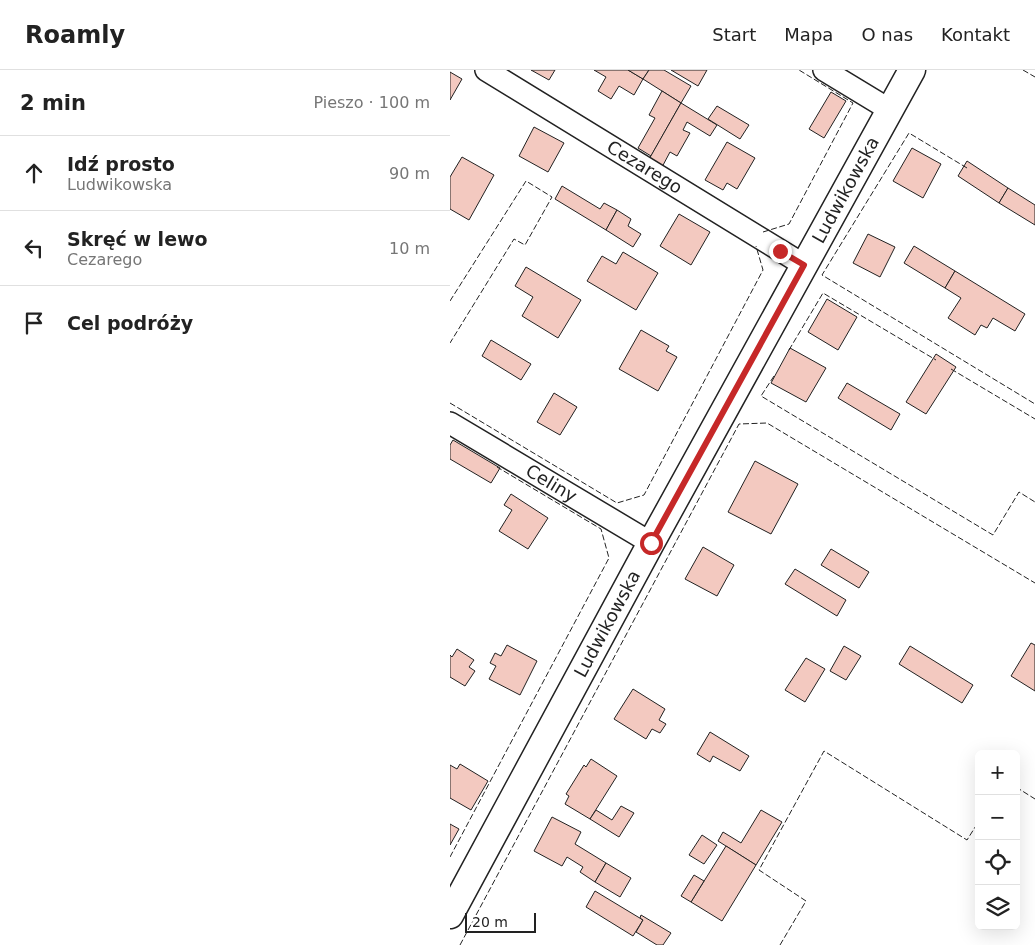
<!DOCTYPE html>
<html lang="pl">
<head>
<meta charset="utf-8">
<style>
  body { margin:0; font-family:"DejaVu Sans",sans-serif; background:#f6f6f6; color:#222 }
  .controls { position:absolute; right:15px; bottom:15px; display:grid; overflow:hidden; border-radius:8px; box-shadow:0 5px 20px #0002 }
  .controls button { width:45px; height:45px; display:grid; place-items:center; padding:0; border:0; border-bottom:1px solid #e0e0e0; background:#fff; color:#222; font:25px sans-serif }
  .scale { position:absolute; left:15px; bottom:12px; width:71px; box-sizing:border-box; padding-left:5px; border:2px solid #222; border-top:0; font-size:14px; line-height:18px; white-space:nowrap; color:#222; -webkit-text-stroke:4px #fff; paint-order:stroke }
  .stop { position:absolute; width:15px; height:15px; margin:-11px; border:4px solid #c62828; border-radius:50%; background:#fff }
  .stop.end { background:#c62828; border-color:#fff; box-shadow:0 1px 5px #0008 }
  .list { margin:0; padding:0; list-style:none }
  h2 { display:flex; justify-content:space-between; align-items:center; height:65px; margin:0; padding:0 20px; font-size:21px }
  h2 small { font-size:16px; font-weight:400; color:#767676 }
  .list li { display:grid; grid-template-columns:32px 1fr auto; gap:15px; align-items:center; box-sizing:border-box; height:75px; padding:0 20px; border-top:1px solid #e0e0e0 }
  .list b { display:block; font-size:19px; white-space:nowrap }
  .list p { margin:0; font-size:16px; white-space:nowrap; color:#767676 }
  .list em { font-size:16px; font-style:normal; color:#767676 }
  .icon { flex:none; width:28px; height:28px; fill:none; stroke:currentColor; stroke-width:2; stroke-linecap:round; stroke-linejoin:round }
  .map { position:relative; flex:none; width:585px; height:875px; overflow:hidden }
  header { display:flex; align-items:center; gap:30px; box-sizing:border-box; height:70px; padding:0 25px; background:#fff; border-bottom:1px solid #e0e0e0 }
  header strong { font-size:24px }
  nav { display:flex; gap:28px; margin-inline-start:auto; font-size:18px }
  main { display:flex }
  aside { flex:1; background:#fff }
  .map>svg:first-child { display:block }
  .building { fill:#f3c9c0; stroke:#222 }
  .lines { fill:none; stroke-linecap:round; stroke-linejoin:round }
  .minor-casing { stroke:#222; stroke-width:24 }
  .tertiary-casing { stroke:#222; stroke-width:29 }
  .minor { stroke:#fff; stroke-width:21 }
  .tertiary { stroke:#fff; stroke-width:26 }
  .fence { stroke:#222; stroke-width:1; stroke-dasharray:6 2.5; stroke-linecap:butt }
  .route { stroke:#c62828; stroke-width:6 }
  .labels { text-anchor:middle; stroke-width:4; stroke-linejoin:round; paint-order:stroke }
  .street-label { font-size:18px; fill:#222; stroke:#fff }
</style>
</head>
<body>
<header>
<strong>Roamly</strong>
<nav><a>Start</a><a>Mapa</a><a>O nas</a><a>Kontakt</a></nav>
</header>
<main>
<aside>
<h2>2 min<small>Pieszo · 100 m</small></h2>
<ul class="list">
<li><svg class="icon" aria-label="ahead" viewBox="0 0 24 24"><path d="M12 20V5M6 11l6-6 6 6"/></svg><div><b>Idź prosto</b><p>Ludwikowska</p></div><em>90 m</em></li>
<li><svg class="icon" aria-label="left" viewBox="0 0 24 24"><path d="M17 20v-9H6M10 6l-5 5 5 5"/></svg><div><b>Skręć w lewo</b><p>Cezarego</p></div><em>10 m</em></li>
<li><svg class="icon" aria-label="arrive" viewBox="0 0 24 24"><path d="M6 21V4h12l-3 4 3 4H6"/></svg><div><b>Cel podróży</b></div></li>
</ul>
</aside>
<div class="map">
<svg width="585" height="875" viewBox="0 0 585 875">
  <rect width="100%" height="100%" fill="#fff"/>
  <g class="building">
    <polygon points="81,0 105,0 99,10"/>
    <polygon points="144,0 178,0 193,9 184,25 169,16 161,29 148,21 156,7"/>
    <polygon points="178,0 199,0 193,9"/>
    <polygon points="199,0 214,0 241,16 231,33 193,9"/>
    <polygon points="221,0 257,0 248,16"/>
    <polygon points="0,2 12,9 0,30"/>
    <polygon points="212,21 231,33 201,86 188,78 205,48 199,45"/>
    <polygon points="381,22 396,31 374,68 359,59"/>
    <polygon points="231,33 267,55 260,66 237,52 233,60 240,63 227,86 220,82 211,99 198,91"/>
    <polygon points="267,36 299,55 290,69 258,49"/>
    <polygon points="84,57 114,73 98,102 69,86"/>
    <polygon points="277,72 305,88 287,119 277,113 273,120 255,110"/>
    <polygon points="462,78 491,94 473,128 443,111"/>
    <polygon points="12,87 44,105 19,150 0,139 0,107"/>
    <polygon points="517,91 558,118 549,133 508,106"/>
    <polygon points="112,116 150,139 154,133 167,140 156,160 105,129"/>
    <polygon points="558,118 585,135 585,155 549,133"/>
    <polygon points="167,140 181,149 178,156 191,164 183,177 156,160"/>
    <polygon points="229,144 260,162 241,195 210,176"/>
    <polygon points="418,164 445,177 430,207 403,193"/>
    <polygon points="464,176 505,201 495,218 454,193"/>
    <polygon points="173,182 208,203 186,240 137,211 152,186 166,194"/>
    <polygon points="76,197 131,230 108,268 72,246 83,227 65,216"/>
    <polygon points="505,201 575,244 565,261 543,248 537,258 531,255 525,265 498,248 511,228 495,218"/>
    <polygon points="377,229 407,247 388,280 358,262"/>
    <polygon points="191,260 219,276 216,281 227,287 208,321 169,299"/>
    <polygon points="41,270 81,294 71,310 32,286"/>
    <polygon points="340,278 376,298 356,332 321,313"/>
    <polygon points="486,284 506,297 476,344 456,332"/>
    <polygon points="397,313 450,344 441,360 388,328"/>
    <polygon points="104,323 127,337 110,365 87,352"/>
    <polygon points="3,370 50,398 41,413 0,389 0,375"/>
    <polygon points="305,391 348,414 321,464 278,442"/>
    <polygon points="61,424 98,448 78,479 49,461 62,440 54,435"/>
    <polygon points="253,477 284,495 267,526 235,509"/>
    <polygon points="381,479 419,502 409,518 371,495"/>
    <polygon points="345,499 396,530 387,546 335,514"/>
    <polygon points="581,573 585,575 585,621 561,606"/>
    <polygon points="57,575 87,591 70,625 39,609 46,596 40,593 45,583 51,586"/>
    <polygon points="394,576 411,586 396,610 380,601"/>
    <polygon points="460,576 523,615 512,633 449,594"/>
    <polygon points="7,579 24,590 19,597 25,601 15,616 0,607 0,585 2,587"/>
    <polygon points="356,588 375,599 355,632 335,620"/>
    <polygon points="183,619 215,639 209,650 216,654 210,663 202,659 196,669 164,649"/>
    <polygon points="260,662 299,686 290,701 263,686 260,692 247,684"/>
    <polygon points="141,689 167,706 140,749 115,734 119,726 116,724 134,695 136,697"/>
    <polygon points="10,694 38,711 21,740 0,728 0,695 7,699"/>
    <polygon points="171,736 184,743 169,767 140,749 146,740 162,750"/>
    <polygon points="311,740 332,752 306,795 268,771 273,762 291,773"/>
    <polygon points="102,747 131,762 125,774 156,793 145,812 130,802 133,797 117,787 112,796 84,781"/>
    <polygon points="0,754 9,759 0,775"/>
    <polygon points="252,765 267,775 254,794 239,785"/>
    <polygon points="276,776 306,795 272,851 241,832"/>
    <polygon points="156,793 181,808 170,827 145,812"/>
    <polygon points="244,805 254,811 241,832 231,826"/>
    <polygon points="145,821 193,850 183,866 136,837"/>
    <polygon points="191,845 221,863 213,875 207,875 186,862 193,850 190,848"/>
  </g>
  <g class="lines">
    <g class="minor-casing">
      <g id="minor">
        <path id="s1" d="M36 0 354 195"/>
        <polyline points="374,0 440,40"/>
        <path id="s2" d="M0 353 201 473"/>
      </g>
    </g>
    <g class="tertiary-casing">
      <g id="tertiary">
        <path id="s3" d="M0 845 201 473 462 0"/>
      </g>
    </g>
    <use href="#minor" class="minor"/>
    <use href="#tertiary" class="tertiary"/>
    <g class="fence">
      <polyline points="573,0 585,7"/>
      <polyline points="517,98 459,63 372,205 585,334"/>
      <polyline points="313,162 339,154 403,33 349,0"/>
      <polyline points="0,231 76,111 102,127 75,175 64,169 0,273"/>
      <polyline points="339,280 373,223 486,290"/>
      <polyline points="501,299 585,349"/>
      <polyline points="324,306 311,326 543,465 569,422 585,432"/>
      <polyline points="0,333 167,433 194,425 313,200 306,176"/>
      <polyline points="566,717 585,729"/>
      <polyline points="0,787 159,488 151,459 47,397"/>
      <polyline points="10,875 289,354 317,353 585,513"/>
      <polyline points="330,875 356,831 309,800 374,681 517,770 529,751"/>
    </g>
  </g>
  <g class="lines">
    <polyline class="route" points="201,473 354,195 330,181"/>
  </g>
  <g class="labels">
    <g class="street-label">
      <text dy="6" stroke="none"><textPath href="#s1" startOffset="186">Cezarego</textPath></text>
      <text dy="6" stroke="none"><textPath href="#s3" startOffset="826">Ludwikowska</textPath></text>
      <text dy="6" stroke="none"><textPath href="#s2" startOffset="118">Celiny</textPath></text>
      <text dy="6" stroke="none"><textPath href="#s3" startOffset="331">Ludwikowska</textPath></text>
    </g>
  </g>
</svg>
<div class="controls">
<button>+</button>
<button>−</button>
<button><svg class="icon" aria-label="locate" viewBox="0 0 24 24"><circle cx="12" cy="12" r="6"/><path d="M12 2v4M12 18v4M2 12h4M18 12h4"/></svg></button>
<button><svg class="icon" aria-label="layers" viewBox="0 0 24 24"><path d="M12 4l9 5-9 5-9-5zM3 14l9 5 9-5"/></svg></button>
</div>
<div class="scale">20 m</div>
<div class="stop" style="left:201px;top:473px"></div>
<div class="stop end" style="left:330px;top:181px"></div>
</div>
</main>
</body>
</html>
